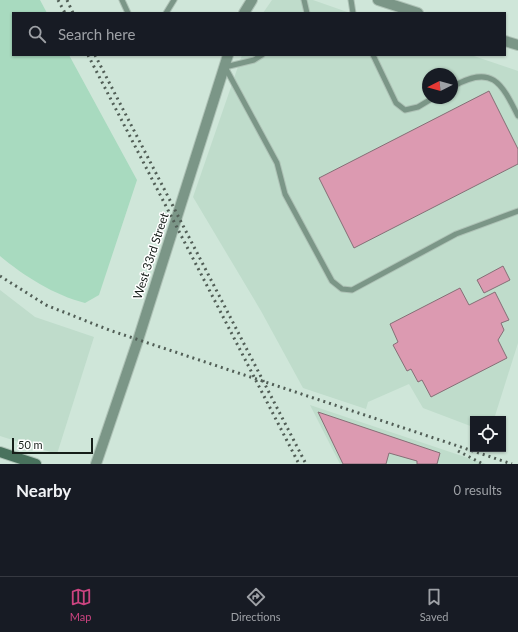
<!DOCTYPE html>
<html lang="en">
<head>
<meta charset="utf-8">
<style>
  body { margin:0; font-family:Lato,sans-serif; background:#242831; color:#f1f3f6 }
  .controls { position:absolute; right:12px; bottom:12px; display:grid; overflow:hidden; border-radius:0px; box-shadow:0 1px 3px #0004 }
  .controls button { width:36px; height:36px; display:grid; place-items:center; padding:0; border:0; border-bottom:1px solid #363941; background:#171b24; color:#f1f3f6; font:20px sans-serif }
  .compass { position:absolute; left:422px; top:68px; width:36px; height:36px; border-radius:50%; background:#171b24; box-shadow:0 1px 3px #0004; rotate:264deg }
  .scale { position:absolute; left:12px; bottom:10px; width:81px; box-sizing:border-box; padding-left:4px; border:2px solid #161e19; border-top:0; font-size:11px; line-height:14px; white-space:nowrap; color:#161e19; -webkit-text-stroke:3px #fff; paint-order:stroke }
  .list { margin:0; padding:0; list-style:none }
  h2 { display:flex; justify-content:space-between; align-items:center; height:52px; margin:0; padding:0 16px; font-size:17px }
  h2 small { font-size:13px; font-weight:400; color:#9ea1a6 }
  .icon { flex:none; width:22px; height:22px; fill:none; stroke:currentColor; stroke-width:2; stroke-linecap:round; stroke-linejoin:round }
  .map { position:relative; flex:none; width:518px; height:464px; overflow:hidden }
  .search { position:absolute; background:#171b24; box-shadow:0 1px 3px #0004; left:12px; right:12px; top:12px; height:44px; display:flex; align-items:center; gap:10px; box-sizing:border-box; padding:0 14px; border-radius:0px; color:#9ea1a6; font-size:15px }
  .sheet { height:112px; background:#171b24 }
  nav { display:flex; justify-content:space-around; align-items:center; box-sizing:border-box; height:56px; border-top:1px solid #363941; background:#171b24; font-size:11px; color:#9ea1a6 }
  nav a { display:grid; justify-items:center; gap:2px }
  nav .on { color:#cc4480 }
  .map>svg:first-child { display:block }
  .built { fill:#bfdccb; fill-rule:evenodd }
  .green { fill:#a8dabf }
  .building { fill:#dc9ab1; stroke:#856f76 }
  .lines { fill:none; stroke-linecap:round; stroke-linejoin:round }
  .lane-casing { stroke:#aec2b6; stroke-width:7 }
  .street-casing { stroke:#aec2b6; stroke-width:12 }
  .secondary-casing { stroke:#aec2b6; stroke-width:12 }
  .lane { stroke:#7b9687; stroke-width:5 }
  .street { stroke:#7b9687; stroke-width:10 }
  .secondary { stroke:#49725d; stroke-width:10 }
  .rail { stroke:#515e56; stroke-width:3; stroke-dasharray:2 4; stroke-linecap:butt }
  .labels { text-anchor:middle; stroke-width:3; stroke-linejoin:round; paint-order:stroke }
  .street-label { font-size:12px; fill:#161e19; stroke:#fff }
</style>
</head>
<body>
<div class="map">
<svg width="518" height="464" viewBox="0 0 518 464">
  <rect width="100%" height="100%" fill="#cfe6d9"/>
  <g class="built">
    <polygon points="272,0 313,0 350,13 263,13"/>
    <path d="M242 55H471L518 71V343L494 419H473V427L423 408 409 384 368 402 366 409 303 388 261 311 193 197ZM428 74H452V98H428Z"/>
    <polygon points="0,290 35,317 94,337 57,454 0,436"/>
    <polygon points="310,405 486,464 340,464"/>
  </g>
  <path class="green" d="M0 0H40L47 13H13V55H69L137 180 99 295 85 303C54 295 24 276 0 256Z"/>
  <g class="building">
    <polygon points="489,91 518,149 518,164 354,248 319,178"/>
    <polygon points="503,266 510,280 484,293 477,280"/>
    <polygon points="460,288 469,305 495,292 509,320 501,323 504,330 498,340 507,358 431,397 422,380 418,382 411,369 407,371 393,345 398,342 390,324"/>
    <polygon points="318,412 440,453 437,464 417,464 417,461 389,453 386,464 343,464"/>
  </g>
  <g class="lines">
    <g class="lane-casing">
      <g id="lane">
        <polyline points="122,0 128,13"/>
        <polyline points="304,0 307,13"/>
        <polyline points="351,0 353,13"/>
        <polyline points="166,13 174,0"/>
        <polyline points="262,55 254,60 225,67 277,163 285,194 332,281 342,289 352,290 456,234 518,211"/>
        <polyline points="373,55 396,103 405,110 418,107 433,98"/>
        <path d="M452 87C492 64 501 82 518 116"/>
      </g>
    </g>
    <g class="street-casing">
      <g id="street">
        <polyline points="378,0 418,13"/>
        <polyline points="244,13 252,0"/>
        <polyline points="505,41 518,45"/>
        <polyline points="96,464 138,340 228,55"/>
      </g>
    </g>
    <g class="secondary-casing">
      <polyline id="secondary" points="0,452 36,464"/>
    </g>
    <use href="#lane" class="lane"/>
    <use href="#street" class="street"/>
    <use href="#secondary" class="secondary"/>
    <g class="rail">
      <polyline points="58,0 65,13"/>
      <polyline points="67,0 73,13"/>
      <polyline points="88,55 299,464"/>
      <polyline points="95,55 306,464"/>
      <polyline points="0,276 46,305 109,330 512,464"/>
      <polyline points="458,451 483,464"/>
    </g>
  </g>
  <g class="labels">
    <g class="street-label">
      <text transform="translate(151 256) rotate(-72)" y="4">West 33rd Street</text>
    </g>
  </g>
</svg>
<div class="controls">
<button><svg class="icon" aria-label="locate" viewBox="0 0 24 24"><circle cx="12" cy="12" r="6"/><path d="M12 2v4M12 18v4M2 12h4M18 12h4"/></svg></button>
</div>
<svg class="compass" viewBox="-18 -18 36 36"><path d="M0-13l5 13h-10z" fill="#e53935"/><path d="M0 13l5-13h-10z" fill="#9ea1a6"/></svg>
<div class="scale">50 m</div>
<div class="search"><svg class="icon" aria-label="search" viewBox="0 0 24 24"><circle cx="10" cy="10" r="6"/><path d="M15 15l6 6"/></svg>Search here</div>
</div>
<section class="sheet">
<h2>Nearby<small>0 results</small></h2>
<ul class="list">
</ul>
</section>
<nav>
<a class="on"><svg class="icon" aria-label="map" viewBox="0 0 24 24"><path d="M3 6l6-2 6 2 6-2v14l-6 2-6-2-6 2zM9 4v14M15 6v14"/></svg>Map</a>
<a><svg class="icon" aria-label="directions" viewBox="0 0 24 24"><path d="M12 3l9 9-9 9-9-9zM9 14v-3h6M13 9l2 2-2 2"/></svg>Directions</a>
<a><svg class="icon" aria-label="saved" viewBox="0 0 24 24"><path d="M7 4h10v16l-5-4-5 4z"/></svg>Saved</a>
</nav>
</body>
</html>
